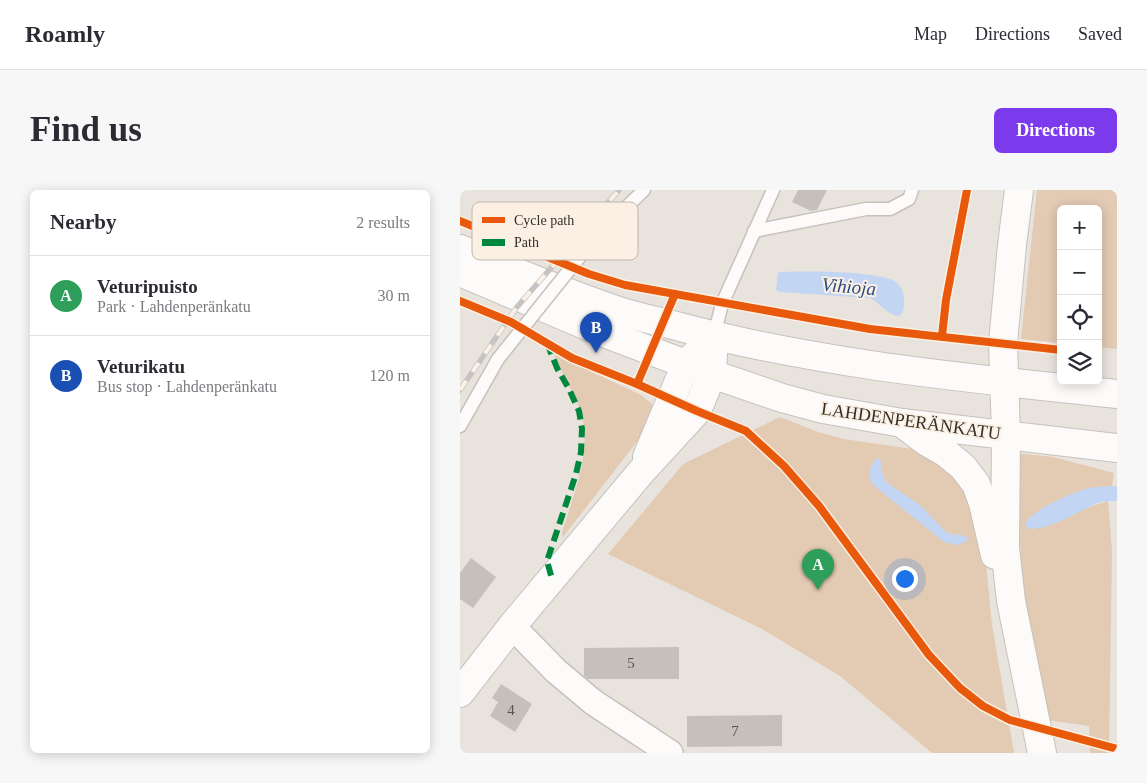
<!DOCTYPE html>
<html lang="en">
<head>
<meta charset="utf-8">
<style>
  body { margin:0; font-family:"Times New Roman",serif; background:#f7f7f7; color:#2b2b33 }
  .controls { position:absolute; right:15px; top:15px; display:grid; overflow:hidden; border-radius:8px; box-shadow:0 2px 12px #0003 }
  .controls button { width:45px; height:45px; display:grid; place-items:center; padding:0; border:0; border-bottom:1px solid #e1e1e2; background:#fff; color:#2b2b33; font:25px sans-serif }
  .you { position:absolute; left:444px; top:388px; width:18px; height:18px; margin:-12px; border:4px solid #fff; border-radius:50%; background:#1a73e8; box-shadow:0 0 0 8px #1a73e833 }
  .badge { display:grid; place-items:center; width:32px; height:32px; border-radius:50%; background:#7c3aed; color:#fff; font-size:16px; font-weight:700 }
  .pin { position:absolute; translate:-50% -41px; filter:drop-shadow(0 1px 2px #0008) }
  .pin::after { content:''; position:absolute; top:26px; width:18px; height:15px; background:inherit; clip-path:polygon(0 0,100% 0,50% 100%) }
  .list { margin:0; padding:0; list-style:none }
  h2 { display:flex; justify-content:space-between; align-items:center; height:65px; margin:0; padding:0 20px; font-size:21px }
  h2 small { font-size:16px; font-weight:400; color:#7c7c81 }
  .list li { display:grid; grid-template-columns:32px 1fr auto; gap:15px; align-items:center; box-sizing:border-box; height:80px; padding:0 20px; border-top:1px solid #e1e1e2 }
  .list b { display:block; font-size:19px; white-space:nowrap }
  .list p { margin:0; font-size:16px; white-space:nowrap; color:#7c7c81 }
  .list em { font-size:16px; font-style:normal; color:#7c7c81 }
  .icon { flex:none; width:28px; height:28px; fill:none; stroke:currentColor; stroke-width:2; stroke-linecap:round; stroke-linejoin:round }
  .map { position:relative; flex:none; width:657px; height:563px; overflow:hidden; border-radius:8px }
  header { display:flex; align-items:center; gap:30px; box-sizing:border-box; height:70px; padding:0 25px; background:#fff; border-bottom:1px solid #e1e1e2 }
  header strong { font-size:24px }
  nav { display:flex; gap:28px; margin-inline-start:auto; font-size:18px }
  .intro { display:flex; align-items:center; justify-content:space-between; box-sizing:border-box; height:120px; padding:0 30px }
  h1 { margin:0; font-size:35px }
  .button { padding:12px 22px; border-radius:8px; background:#7c3aed; color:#fff; font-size:18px; font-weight:700 }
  main { display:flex; gap:30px; padding:0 30px }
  aside { flex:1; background:#fff; border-radius:8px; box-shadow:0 2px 12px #0003 }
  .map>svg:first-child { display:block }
  .green { fill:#e2cab3 }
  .water { fill:#c2d6f3 }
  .building { fill:#c5c0bb }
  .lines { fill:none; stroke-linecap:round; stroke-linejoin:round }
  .service-casing { stroke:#c6c1bc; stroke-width:15 }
  .minor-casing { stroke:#c6c1bc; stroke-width:28 }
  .tertiary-casing { stroke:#c6c1bc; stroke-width:30 }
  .primary-casing { stroke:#c6c1bc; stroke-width:30 }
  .motorway-casing { stroke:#c6c1bc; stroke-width:30 }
  .service { stroke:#fcfbfa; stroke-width:12 }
  .minor { stroke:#fcfbfa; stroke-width:25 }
  .tertiary { stroke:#fcfbfa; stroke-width:28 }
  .primary { stroke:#fcfbfa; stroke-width:28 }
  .motorway { stroke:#fcfbfa; stroke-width:28 }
  .rail-casing { stroke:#c5c4c3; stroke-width:5.5 }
  .rail { stroke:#fcf0e4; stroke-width:4; stroke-dasharray:11; stroke-linecap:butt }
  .service-bridge-casing { stroke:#c6c1bc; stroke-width:15; stroke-linecap:butt }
  .service-bridge { stroke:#fcfbfa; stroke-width:12 }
  .quiet { stroke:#00873e; stroke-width:6; stroke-dasharray:12 6; stroke-linecap:butt }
  .cycleway-casing { stroke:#fcf0e4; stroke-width:11 }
  .cycleway { stroke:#e8590c; stroke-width:8 }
  .labels { text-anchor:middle; stroke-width:4; stroke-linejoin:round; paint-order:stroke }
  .number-label { font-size:15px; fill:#58534e }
  .street-label { font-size:18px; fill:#332f2a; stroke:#fcf0e4 }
  .water-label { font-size:19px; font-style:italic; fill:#264c82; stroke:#fcf0e4 }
  .key { fill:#fcf0e4; stroke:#c0b6ac; stroke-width:1 }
  .key-label { font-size:14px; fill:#332f2a }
</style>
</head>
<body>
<header>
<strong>Roamly</strong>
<nav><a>Map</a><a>Directions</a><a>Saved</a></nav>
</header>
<div class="intro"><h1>Find us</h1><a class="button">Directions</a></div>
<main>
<aside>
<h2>Nearby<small>2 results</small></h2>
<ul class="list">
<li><span class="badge" style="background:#2e9e5b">A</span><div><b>Veturipuisto</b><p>Park · Lahdenperänkatu</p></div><em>30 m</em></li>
<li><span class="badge" style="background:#1a4fb4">B</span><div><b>Veturikatu</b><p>Bus stop · Lahdenperänkatu</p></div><em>120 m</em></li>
</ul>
</aside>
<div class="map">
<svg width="657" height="563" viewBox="0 0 657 563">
  <rect width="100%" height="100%" fill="#e9e3dd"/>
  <g class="green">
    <polygon points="577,0 657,0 657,159 638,157 638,19 601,19 601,153 561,149"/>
    <path d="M94 164 181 205 192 214V219L179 249 103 347 102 343C113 305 134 259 120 220 113 200 101 184 94 164Z"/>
    <polygon points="320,227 358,242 384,249 452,259 472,266 497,289 508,307 524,353 532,435 554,563 472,563 380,486 302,439 148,364 223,274"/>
    <polygon points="555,263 593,267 654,283 652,296 626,299 608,306 581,319 565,336 572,339 597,332 623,319 648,311 652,360 649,563 630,563 629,536 587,530 566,418 562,387"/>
  </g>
  <g class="water">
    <path d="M321 82C341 81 424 80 437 93 445 100 445 112 443 122L439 126C427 125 420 113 410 108L320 102 316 100 318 83Z"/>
    <path d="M417 268 420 269 423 286 426 292 460 315 487 343 505 346 508 348 507 351 498 355 484 352 413 295C406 287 410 275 417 268Z"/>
    <path d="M657 296V311C650 311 644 311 638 313 622 319 579 347 565 336 567 321 611 304 625 299 635 296 646 297 657 296Z"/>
  </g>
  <g class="building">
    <polygon points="338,0 367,0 357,20 351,21 332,12"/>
    <polygon points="11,368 36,387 13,418 0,409 0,383"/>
    <polygon points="219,457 219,489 128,489 124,486 124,458"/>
    <polygon points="41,494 72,514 55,542 30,526 38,512 32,508"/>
    <polygon points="322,525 322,556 227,557 227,526"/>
  </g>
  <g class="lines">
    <g class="service-casing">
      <g id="service">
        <polyline points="294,41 406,19 430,19 449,9 452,0"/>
        <polyline points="134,49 184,0"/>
        <polyline points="254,146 262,114 313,0"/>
        <polyline points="0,236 38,169"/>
      </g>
    </g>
    <g class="minor-casing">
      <polyline id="minor" points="52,436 96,481 133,512 210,563"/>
    </g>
    <g class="tertiary-casing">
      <g id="tertiary">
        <polyline points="187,267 226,174 243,157"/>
        <polyline points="0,503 52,436 181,282 237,221 252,184 254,146"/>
      </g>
    </g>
    <g class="primary-casing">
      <g id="primary">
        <path d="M0 59C54 81 106 104 162 122 177 127 194 130 209 134 355 174 507 188 657 204"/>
        <polyline points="0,82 144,143 252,184 322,208 363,219 442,233 657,258"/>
      </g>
    </g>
    <g class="motorway-casing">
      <g id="motorway">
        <polyline points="559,0 552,55 543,153 546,245 545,358 551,411 582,563"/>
        <polyline points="442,233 467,252 486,263 503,277 516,294 523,313 535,365"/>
      </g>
    </g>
    <use href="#service" class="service"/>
    <use href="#minor" class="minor"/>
    <use href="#tertiary" class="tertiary"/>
    <use href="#primary" class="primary"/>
    <use href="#motorway" class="motorway"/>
    <g class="rail-casing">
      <polyline id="rail" points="0,200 57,117 159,0"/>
    </g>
    <use href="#rail" class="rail"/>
    <g class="service-bridge-casing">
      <polyline id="service-bridge" points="38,169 134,49"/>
    </g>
    <use href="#service-bridge" class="service-bridge"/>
    <polyline class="quiet" points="87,153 97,178 109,199 119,221 122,239 121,262 116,284 87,371 92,389"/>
    <g class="cycleway-casing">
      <g id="cycleway">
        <polyline points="0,31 129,84 165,95 410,139 601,160"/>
        <polyline points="0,111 51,132 112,168 177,194 237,221 286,241 324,276 359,316 469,465 500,498 523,516 550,530 657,559"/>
        <polyline points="482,146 486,110 507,0"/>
        <polyline points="177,194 215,104"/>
      </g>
    </g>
    <use href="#cycleway" class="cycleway"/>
  </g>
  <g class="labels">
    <g class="number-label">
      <text x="171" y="478">5</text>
      <text x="51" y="525">4</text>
      <text x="275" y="546">7</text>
    </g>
    <g class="street-label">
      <text transform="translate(451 231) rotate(8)" y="6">LAHDENPERÄNKATU</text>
    </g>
    <g class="water-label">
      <text transform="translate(389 96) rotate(5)" y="7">Vihioja</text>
    </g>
  </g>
  <rect x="12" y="12" width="166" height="58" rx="8" class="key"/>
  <rect x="22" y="27" width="23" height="6" fill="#e8590c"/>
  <rect x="22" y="49" width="23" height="7" fill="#00873e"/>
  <g class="key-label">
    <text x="54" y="35">Cycle path</text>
    <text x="54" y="57">Path</text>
  </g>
</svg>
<div class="controls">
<button>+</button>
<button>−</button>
<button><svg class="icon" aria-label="locate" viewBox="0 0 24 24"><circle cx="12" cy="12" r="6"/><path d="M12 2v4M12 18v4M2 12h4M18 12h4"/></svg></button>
<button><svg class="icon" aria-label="layers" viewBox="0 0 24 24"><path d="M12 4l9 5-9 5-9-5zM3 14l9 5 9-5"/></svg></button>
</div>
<div class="you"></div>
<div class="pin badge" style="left:358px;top:400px;background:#2e9e5b">A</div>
<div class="pin badge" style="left:136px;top:163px;background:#1a4fb4">B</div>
</div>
</main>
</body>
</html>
